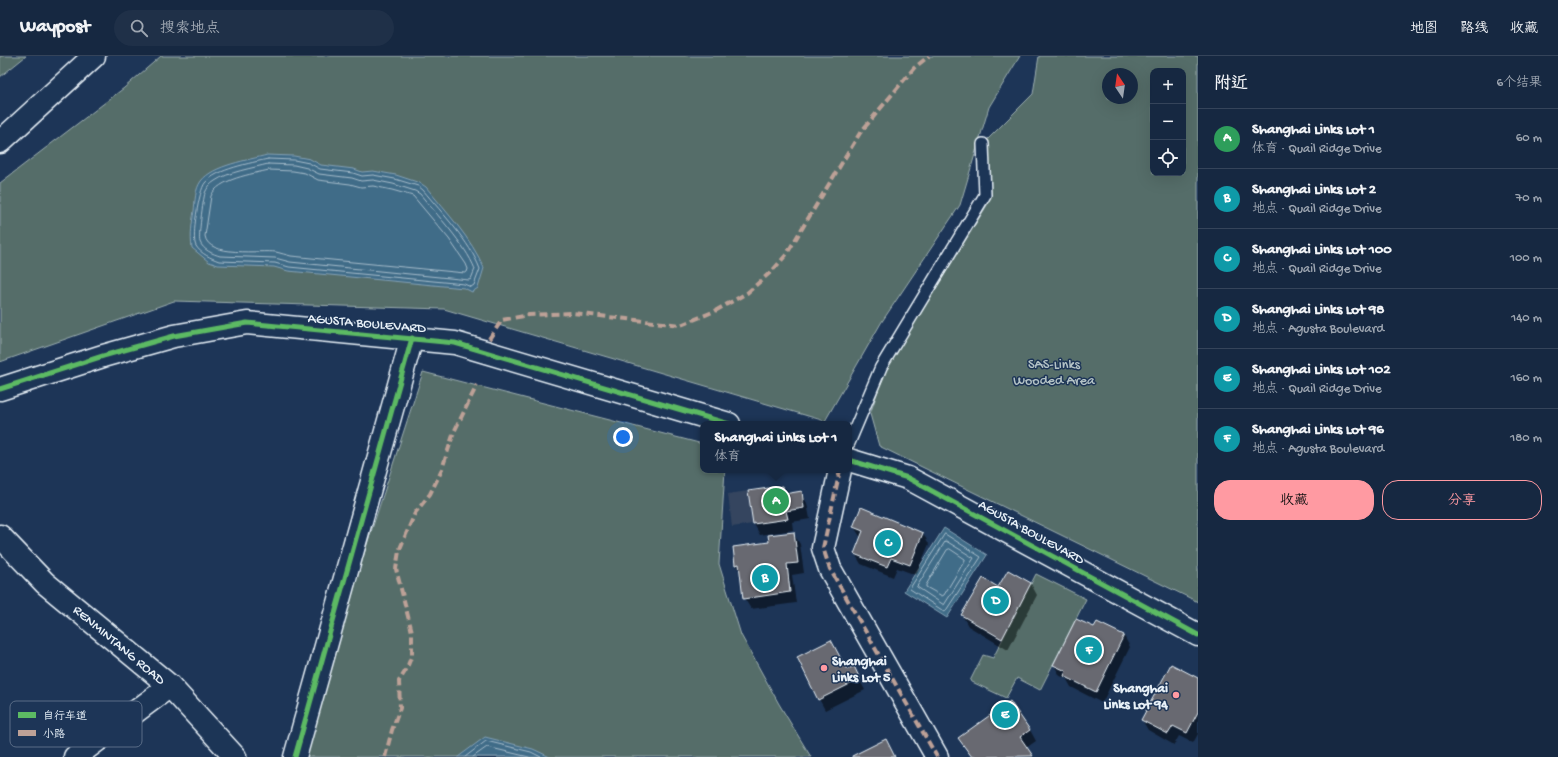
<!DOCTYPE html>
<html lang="zh">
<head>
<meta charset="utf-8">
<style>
  body { margin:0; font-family:"Gochi Hand","LXGW WenKai TC",sans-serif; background:#1f3048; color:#f1f3f6 }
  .controls { position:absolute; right:12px; top:12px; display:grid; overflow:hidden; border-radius:8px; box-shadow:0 4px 16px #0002 }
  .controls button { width:36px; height:36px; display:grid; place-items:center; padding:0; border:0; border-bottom:1px solid #35445a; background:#162841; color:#f1f3f6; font:20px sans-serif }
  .compass { position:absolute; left:1102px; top:12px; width:36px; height:36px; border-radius:50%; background:#162841; box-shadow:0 4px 16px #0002; rotate:347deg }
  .you { position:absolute; left:623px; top:381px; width:14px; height:14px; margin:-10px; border:3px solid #fff; border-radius:50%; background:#1a73e8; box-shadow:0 0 0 6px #1a73e833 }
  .badge { display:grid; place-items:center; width:26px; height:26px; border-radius:50%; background:#ff9aa2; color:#fff; font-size:13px; font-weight:700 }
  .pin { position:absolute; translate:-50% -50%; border:2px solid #fff; box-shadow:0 1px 4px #0006 }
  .popup { position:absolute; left:700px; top:365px; width:152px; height:52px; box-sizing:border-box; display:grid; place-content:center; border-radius:8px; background:#162841; filter:drop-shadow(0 1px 3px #0005); font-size:13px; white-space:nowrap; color:#9ea6b1 }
  .popup b { font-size:15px; color:#f1f3f6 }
  .popup::after { content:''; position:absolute; left:50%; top:100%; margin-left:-8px; border:8px solid transparent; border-top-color:#162841 }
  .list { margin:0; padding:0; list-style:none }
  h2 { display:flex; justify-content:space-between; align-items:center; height:52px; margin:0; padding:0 16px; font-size:17px }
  h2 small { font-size:13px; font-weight:400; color:#9ea6b1 }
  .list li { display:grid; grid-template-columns:26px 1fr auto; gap:12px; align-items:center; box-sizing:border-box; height:60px; padding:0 16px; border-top:1px solid #35445a }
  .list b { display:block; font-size:15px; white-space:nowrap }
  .list p { margin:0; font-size:13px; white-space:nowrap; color:#9ea6b1 }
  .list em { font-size:13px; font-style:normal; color:#9ea6b1 }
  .actions { display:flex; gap:8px; padding:12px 16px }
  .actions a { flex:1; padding:9px 0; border:1px solid #ff9aa2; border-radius:16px; text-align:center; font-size:14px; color:#ff9aa2 }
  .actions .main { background:#ff9aa2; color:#111 }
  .icon { flex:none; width:22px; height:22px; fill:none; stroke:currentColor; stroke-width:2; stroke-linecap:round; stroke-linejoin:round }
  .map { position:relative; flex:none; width:1198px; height:701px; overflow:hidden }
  header { display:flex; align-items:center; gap:24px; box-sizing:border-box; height:56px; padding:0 20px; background:#162841; border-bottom:1px solid #35445a }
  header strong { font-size:19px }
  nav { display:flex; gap:22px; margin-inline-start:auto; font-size:14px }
  .search { width:280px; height:36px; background:#1f3048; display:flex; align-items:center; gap:10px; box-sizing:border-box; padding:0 14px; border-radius:22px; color:#9ea6b1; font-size:15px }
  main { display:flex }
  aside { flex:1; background:#162841 }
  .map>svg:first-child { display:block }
  .built { fill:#34455f }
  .green { fill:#546d69; stroke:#9eafb0; fill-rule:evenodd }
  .water { fill:#416c88; stroke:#84a1b5 }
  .shadow { fill:#0007 }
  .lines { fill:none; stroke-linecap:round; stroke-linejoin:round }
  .shore { stroke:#a5bccb; stroke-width:1 }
  .building { fill:#686971; stroke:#e8f1f8 }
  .service-casing { stroke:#e8f1f8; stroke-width:14 }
  .minor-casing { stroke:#e8f1f8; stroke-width:25 }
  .tertiary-casing { stroke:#e8f1f8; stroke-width:25 }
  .service { stroke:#1d3557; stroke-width:11 }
  .minor { stroke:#1d3557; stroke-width:22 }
  .tertiary { stroke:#1d3557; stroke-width:22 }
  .quiet { stroke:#bda197; stroke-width:4; stroke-dasharray:8 4; stroke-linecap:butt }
  .cycleway-casing { stroke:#1d3557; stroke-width:8 }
  .cycleway { stroke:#5cba63; stroke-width:5 }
  .poi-dot { fill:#ff9aa2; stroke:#1d3557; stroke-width:1.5 }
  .labels { text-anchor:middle; stroke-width:3; stroke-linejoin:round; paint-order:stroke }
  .street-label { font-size:14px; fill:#e8f1f8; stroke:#1d3557 }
  .park-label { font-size:14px; fill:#b4c3c6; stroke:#1d3557 }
  .poi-label { font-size:14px; font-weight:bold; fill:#e8f1f8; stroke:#1d3557; text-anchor:start }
  .key { fill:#1d3557; stroke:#5a6d87; stroke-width:1 }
  .key-label { font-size:11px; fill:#e8f1f8 }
</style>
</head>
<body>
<header>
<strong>Waypost</strong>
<div class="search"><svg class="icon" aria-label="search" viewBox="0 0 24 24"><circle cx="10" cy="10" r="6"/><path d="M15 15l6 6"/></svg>搜索地点</div>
<nav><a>地图</a><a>路线</a><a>收藏</a></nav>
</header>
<main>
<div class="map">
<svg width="1198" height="701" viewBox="0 0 1198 701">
  <rect width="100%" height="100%" fill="#1d3557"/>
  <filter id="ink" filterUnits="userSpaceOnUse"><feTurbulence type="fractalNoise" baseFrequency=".025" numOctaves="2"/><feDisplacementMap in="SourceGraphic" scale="8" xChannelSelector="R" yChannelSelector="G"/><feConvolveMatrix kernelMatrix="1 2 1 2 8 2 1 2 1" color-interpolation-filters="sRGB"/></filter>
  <g filter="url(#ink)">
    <polygon class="built" points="748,435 753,468 732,471 728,438"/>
    <g class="green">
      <polygon points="0,0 26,0 0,21"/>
      <polygon points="161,0 1020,0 989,51 960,149 881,267 825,365 444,253 174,245 0,306 0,127 124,32"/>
      <path d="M1039 0H1198V546L879 390 870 358 885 315 989 146 984 114 983 88 1033 38ZM1153 15H1183V117H1153ZM1108 18H1132V42H1108Z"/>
      <polygon points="423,316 703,388 703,414 725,414 719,508 741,579 779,648 811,701 298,701"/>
      <polygon points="1036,518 1086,543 1040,634 1017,622 1006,642 970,625 983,599 993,602"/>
    </g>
    <g class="water">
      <path d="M267 99 294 100 310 103 321 109 354 113 362 116 373 115 396 119 420 127 426 131C447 157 471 182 484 212L478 232 472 236 464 232 288 215 274 211 218 209 209 206 192 192C190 179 192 167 194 155 195 145 195 133 201 125 213 109 249 104 267 99Z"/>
      <polygon points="944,472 987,499 947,562 904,535"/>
      <polygon points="485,681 533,693 550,701 458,701"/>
    </g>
    <g class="shadow">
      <polygon points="783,431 787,438 801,436 807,447 810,463 792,466 793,474 760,479 754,468"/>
      <polygon points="854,471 923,477 929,488 916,519 897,512 893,521 861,508 855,498 861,482"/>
      <polygon points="793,477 800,488 804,517 792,519 796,547 751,553 744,542 741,516 736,508 770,486"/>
      <polygon points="1009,515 1031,528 1037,539 1008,594 968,570 962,559 998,532"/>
      <polygon points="1097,567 1124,580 1130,591 1102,647 1071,631 1066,622 1060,620 1054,609 1095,573"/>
      <polygon points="847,615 858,621 865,634 825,654 819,643"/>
      <polygon points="1198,623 1198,678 1193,687 1179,680 1174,689 1148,674 1142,664"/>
      <polygon points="1030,674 1036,685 1026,692 1033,701 972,701 959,682"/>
    </g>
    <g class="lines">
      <g class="shore">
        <path d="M268 103 294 104 309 107 320 113 353 117 362 120 373 119 395 123 418 130 423 134C442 157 470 186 480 213L474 229 471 231 464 228 289 211 275 207 219 205C211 202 201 198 196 190 191 182 199 134 205 127 216 113 251 107 268 103Z"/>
        <path d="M268 108 294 109 307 112 319 118 352 122 361 125 373 124 393 128 415 135 420 138C437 159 465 188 475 213L471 223 469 224 290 206 275 202 220 200C213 198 203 194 200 186 198 181 203 144 205 137 207 132 210 128 215 125 228 116 253 112 268 108Z"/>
        <path d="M269 114 293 115 305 117 318 124 350 128 361 131 373 130 392 134 413 140 449 183 466 208 468 213 467 216 465 217 291 200C286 199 281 197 276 196 260 194 208 202 205 180L211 140C218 123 252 118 269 114Z"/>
        <polygon points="945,478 981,501 945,556 910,533"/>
        <polygon points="946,485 974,502 944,549 917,531"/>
        <polygon points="950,493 965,503 965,504 944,539 942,540 926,531 926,529 947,494"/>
        <polyline points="465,701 486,685 531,696 541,701"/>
        <polyline points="473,701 487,691 529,701"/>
      </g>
    </g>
    <g class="building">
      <polygon points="783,430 784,438 802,435 804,452 786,455 788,463 753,468 748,435"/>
      <polygon points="861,451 923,477 910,509 891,502 887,511 854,498 863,475 853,471"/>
      <polygon points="794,476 798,507 787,508 790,536 743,543 739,508 735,509 733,491 769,486 768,479"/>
      <polygon points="1008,514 1031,527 1002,583 961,559 983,522 998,531"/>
      <polygon points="1076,563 1094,571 1097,566 1124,579 1096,636 1064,620 1066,615 1053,609"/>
      <polygon points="831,584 847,614 854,610 860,623 818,644 797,601"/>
      <polygon points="1171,608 1198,622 1198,656 1187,677 1173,670 1168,678 1141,664"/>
      <polygon points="1010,645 1030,674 1020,681 1033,700 972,701 958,682"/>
      <polygon points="886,683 895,701 852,701 852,700"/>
    </g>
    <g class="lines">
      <g class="service-casing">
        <polyline id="service" points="849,387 881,311 985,139 983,88"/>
      </g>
      <g class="minor-casing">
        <g id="minor">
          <polyline points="0,86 94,0"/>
          <polyline points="0,333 103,300 174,280 247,267 455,287 729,368"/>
          <polyline points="849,404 908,422 1198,579"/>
          <polyline points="840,414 823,492 830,513 937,701"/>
          <polyline points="75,701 170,630"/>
          <polyline points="295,701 412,282"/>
        </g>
      </g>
      <g class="tertiary-casing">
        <polyline id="tertiary" points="0,480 45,527 170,630 235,701"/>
      </g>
      <use href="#service" class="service"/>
      <use href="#minor" class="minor"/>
      <use href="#tertiary" class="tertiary"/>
      <g class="quiet">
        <polyline points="489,283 502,264 529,259 573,257 681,269 715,255 747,237 773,214 786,199 860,77 914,12 929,0"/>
        <polyline points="840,414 823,492 830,513 937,701"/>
        <polyline points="385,701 392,674 400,652 399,625 406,614 412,599 412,576 396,513 399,495 415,457 430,438 441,416 454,376 477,329"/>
      </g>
      <g class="cycleway-casing">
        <g id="cycleway">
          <polyline points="0,333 103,300 174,280 247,267 455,287 729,368"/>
          <polyline points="849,404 908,422 1198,579"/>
          <polyline points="295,701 412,282"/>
        </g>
      </g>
      <use href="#cycleway" class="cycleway"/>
    </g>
  </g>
  <g class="poi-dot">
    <circle cx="824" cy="612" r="4"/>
    <circle cx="1176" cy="639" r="4"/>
  </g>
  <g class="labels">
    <g class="street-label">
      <text transform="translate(367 266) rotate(5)" y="5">AGUSTA BOULEVARD</text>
      <text transform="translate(1032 475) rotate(29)" y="5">AGUSTA BOULEVARD</text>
      <text transform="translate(120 588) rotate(40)" y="5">RENMINTANG ROAD</text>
    </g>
    <g class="park-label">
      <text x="1054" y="312">SAS-Links<tspan x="1054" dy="16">Wooded Area</tspan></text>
    </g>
    <g class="poi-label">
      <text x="832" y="609">Shanghai<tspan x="832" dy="16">Links Lot 5</tspan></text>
      <text x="1168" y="636" text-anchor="end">Shanghai<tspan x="1168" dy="16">Links Lot 94</tspan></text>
    </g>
  </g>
  <rect x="10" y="645" width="132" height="46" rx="6" class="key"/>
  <rect x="18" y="656" width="18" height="6" fill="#5cba63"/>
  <rect x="18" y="674" width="18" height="6" fill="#bda197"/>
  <g class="key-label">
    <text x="43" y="663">自行车道</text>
    <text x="43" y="681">小路</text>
  </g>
</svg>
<div class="controls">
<button>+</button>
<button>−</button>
<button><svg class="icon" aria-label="locate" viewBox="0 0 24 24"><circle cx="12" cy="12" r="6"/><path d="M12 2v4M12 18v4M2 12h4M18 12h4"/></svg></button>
</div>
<svg class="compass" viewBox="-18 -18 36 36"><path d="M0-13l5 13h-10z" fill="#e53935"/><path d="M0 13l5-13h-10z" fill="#9ea6b1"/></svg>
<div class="you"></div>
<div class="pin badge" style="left:776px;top:445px;background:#2e9e5b">A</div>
<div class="popup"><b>Shanghai Links Lot 1</b>体育</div>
<div class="pin badge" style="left:765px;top:522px;background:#0f9aa8">B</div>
<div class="pin badge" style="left:888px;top:487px;background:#0f9aa8">C</div>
<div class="pin badge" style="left:996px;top:545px;background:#0f9aa8">D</div>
<div class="pin badge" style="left:1005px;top:659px;background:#0f9aa8">E</div>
<div class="pin badge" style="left:1089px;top:594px;background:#0f9aa8">F</div>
</div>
<aside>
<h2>附近<small>6个结果</small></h2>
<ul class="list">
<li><span class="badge" style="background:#2e9e5b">A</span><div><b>Shanghai Links Lot 1</b><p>体育 · Quail Ridge Drive</p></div><em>60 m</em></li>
<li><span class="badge" style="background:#0f9aa8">B</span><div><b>Shanghai Links Lot 2</b><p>地点 · Quail Ridge Drive</p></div><em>70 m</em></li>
<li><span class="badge" style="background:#0f9aa8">C</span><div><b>Shanghai Links Lot 100</b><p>地点 · Quail Ridge Drive</p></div><em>100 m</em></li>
<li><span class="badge" style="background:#0f9aa8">D</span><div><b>Shanghai Links Lot 98</b><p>地点 · Agusta Boulevard</p></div><em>140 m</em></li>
<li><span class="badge" style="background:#0f9aa8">E</span><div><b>Shanghai Links Lot 102</b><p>地点 · Quail Ridge Drive</p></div><em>160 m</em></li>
<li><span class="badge" style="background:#0f9aa8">F</span><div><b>Shanghai Links Lot 96</b><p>地点 · Agusta Boulevard</p></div><em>180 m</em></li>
</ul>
<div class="actions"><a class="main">收藏</a><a>分享</a></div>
</aside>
</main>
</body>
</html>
